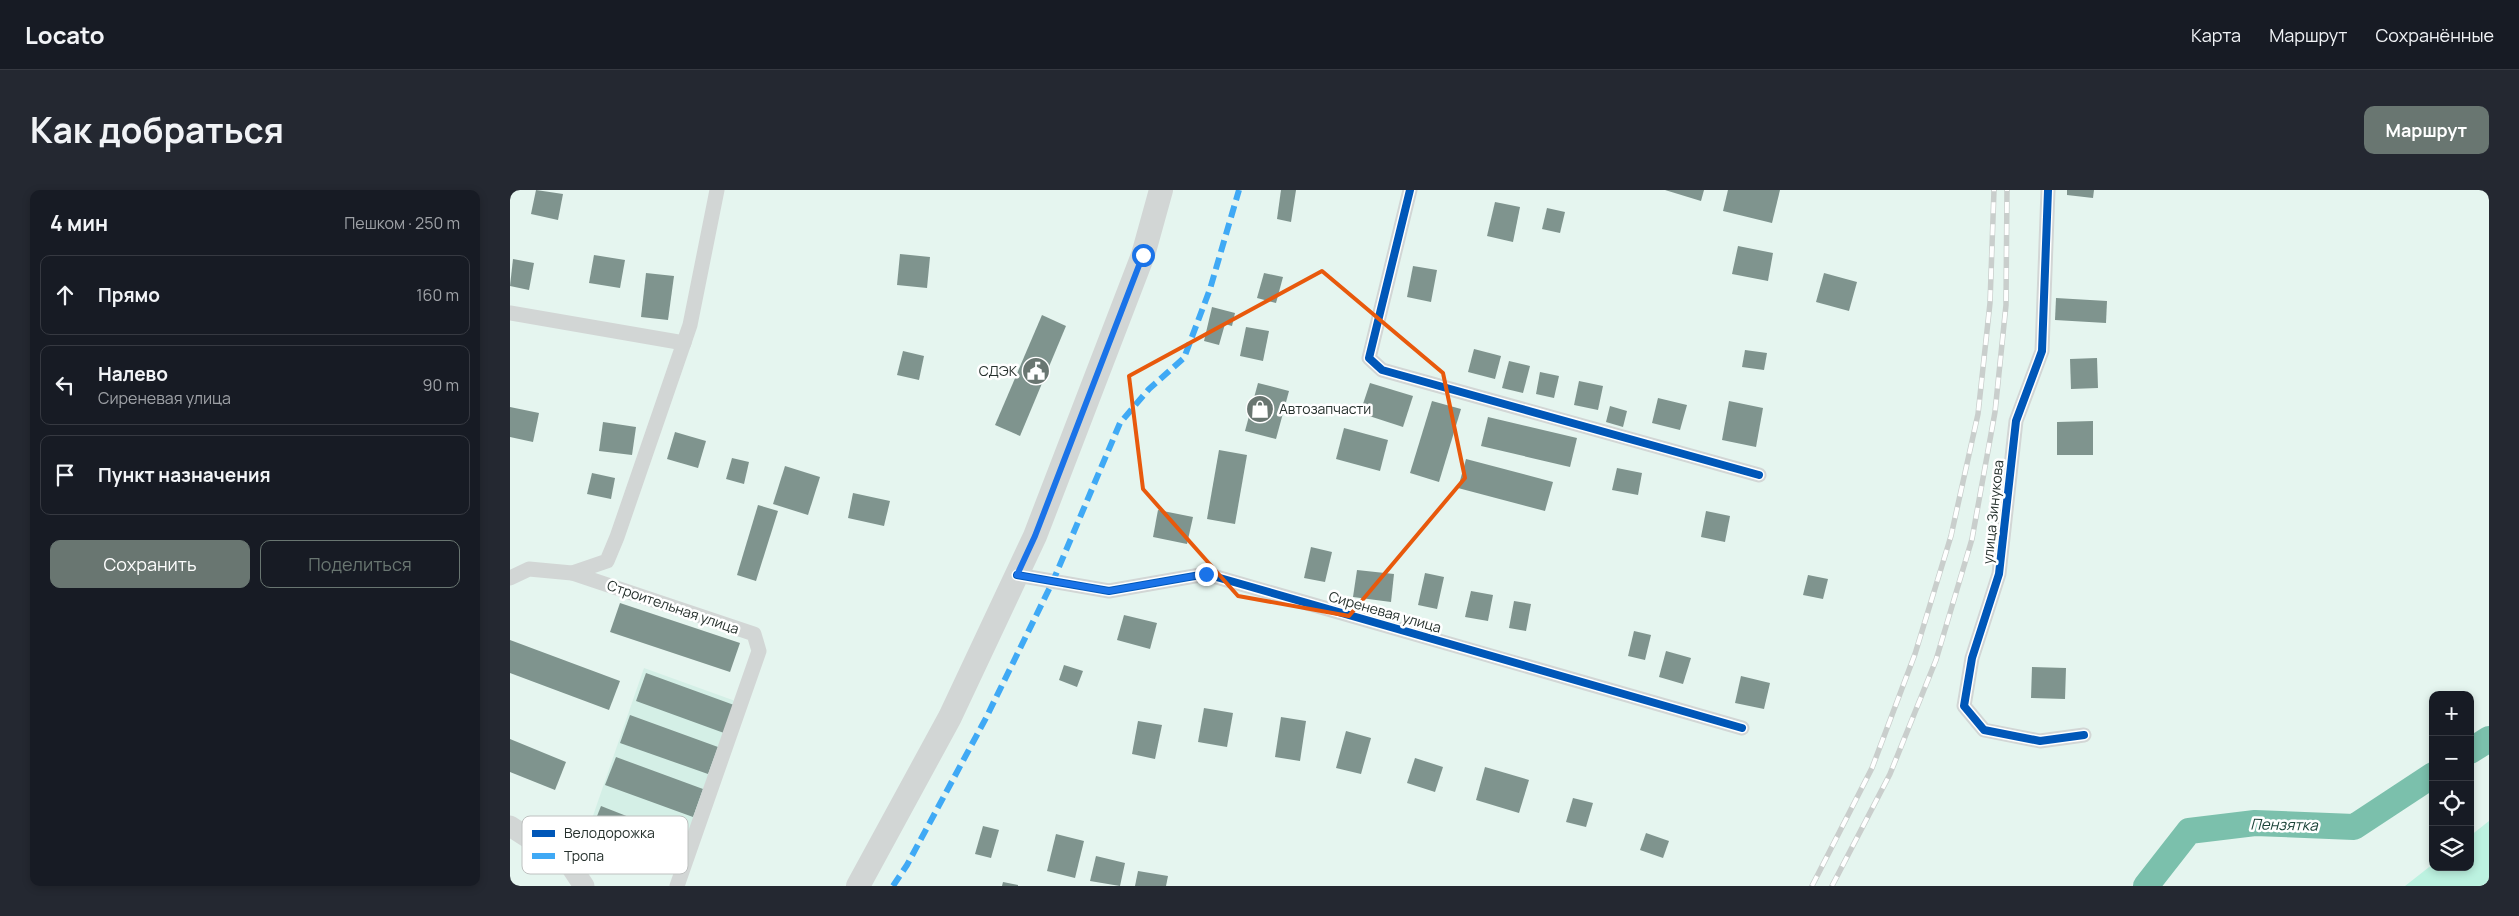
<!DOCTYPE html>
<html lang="ru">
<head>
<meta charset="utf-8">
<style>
  body { margin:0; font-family:Manrope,sans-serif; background:#242831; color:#f1f3f6 }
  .controls { position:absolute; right:15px; bottom:15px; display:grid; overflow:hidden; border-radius:10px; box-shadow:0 2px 8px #0003 }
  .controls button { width:45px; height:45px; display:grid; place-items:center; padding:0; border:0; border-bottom:1px solid #363941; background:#171b24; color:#f1f3f6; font:25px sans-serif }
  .stop { position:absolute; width:15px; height:15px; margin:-11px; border:4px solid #1a73e8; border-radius:50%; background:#fff }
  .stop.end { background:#1a73e8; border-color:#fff; box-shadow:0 1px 5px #0008 }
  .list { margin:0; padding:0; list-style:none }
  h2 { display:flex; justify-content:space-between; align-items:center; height:65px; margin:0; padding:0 20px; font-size:21px }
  h2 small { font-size:16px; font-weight:400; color:#9ea1a6 }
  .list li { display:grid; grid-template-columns:32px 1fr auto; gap:15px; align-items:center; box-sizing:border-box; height:80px; margin:0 10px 10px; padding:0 10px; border:1px solid #363941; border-radius:10px }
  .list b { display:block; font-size:19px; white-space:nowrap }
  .list p { margin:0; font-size:16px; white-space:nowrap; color:#9ea1a6 }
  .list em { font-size:16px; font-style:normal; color:#9ea1a6 }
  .actions { display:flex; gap:10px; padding:15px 20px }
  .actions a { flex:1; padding:11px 0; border:1px solid #697671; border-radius:10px; text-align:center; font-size:18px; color:#697671 }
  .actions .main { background:#697671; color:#fff }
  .icon { flex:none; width:28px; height:28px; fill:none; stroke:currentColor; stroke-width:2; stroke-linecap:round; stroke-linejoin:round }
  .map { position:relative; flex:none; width:1979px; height:696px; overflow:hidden; border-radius:10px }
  header { display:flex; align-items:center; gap:30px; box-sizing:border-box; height:70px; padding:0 25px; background:#171b24; border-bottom:1px solid #363941 }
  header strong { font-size:24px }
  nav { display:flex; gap:28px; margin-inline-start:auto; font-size:18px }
  .intro { display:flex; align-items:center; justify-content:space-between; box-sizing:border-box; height:120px; padding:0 30px }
  h1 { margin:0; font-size:35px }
  .button { padding:12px 22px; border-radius:10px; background:#697671; color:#fff; font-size:18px; font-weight:700 }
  main { display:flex; gap:30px; padding:0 30px }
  aside { flex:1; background:#171b24; border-radius:10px; box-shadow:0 2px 8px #0003 }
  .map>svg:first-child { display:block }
  .built { fill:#d4efe6 }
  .green { fill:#bcf2e0 }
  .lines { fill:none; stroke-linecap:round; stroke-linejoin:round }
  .river { stroke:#7bc0ac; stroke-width:26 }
  .building { fill:#7f948e }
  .street { stroke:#d2d6d5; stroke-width:15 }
  .secondary { stroke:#d2d6d5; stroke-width:21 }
  .primary { stroke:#d2d6d5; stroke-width:24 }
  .rail-casing { stroke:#c9cecc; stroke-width:5.5 }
  .rail { stroke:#fff; stroke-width:4; stroke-dasharray:11; stroke-linecap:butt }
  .quiet { stroke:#3fa9f5; stroke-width:6; stroke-dasharray:12 6; stroke-linecap:butt }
  .cycleway-casing { stroke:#fff; stroke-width:11 }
  .cycleway { stroke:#0057b8; stroke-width:8 }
  .route { stroke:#1a73e8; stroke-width:6 }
  .marked { fill:none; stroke:#e8590c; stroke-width:4; stroke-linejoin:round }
  .labels { text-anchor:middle; stroke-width:5; stroke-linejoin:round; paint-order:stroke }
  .poi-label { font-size:14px; fill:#26312d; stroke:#fff; text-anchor:end }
  .street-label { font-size:14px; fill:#26312d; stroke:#fff }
  .water-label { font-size:15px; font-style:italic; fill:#1b4338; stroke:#fff }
  .key { fill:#fff; stroke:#bec1c0; stroke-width:1 }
  .key-label { font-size:14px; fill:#26312d }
</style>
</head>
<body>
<header>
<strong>Locato</strong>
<nav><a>Карта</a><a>Маршрут</a><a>Сохранённые</a></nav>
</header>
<div class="intro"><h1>Как добраться</h1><a class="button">Маршрут</a></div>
<main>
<aside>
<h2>4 мин<small>Пешком · 250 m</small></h2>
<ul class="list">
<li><svg class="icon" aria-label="ahead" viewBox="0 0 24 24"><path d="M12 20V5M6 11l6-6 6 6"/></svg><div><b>Прямо</b></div><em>160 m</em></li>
<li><svg class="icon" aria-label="left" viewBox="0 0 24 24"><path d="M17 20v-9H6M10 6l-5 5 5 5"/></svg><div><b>Налево</b><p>Сиреневая улица</p></div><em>90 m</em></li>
<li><svg class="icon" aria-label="arrive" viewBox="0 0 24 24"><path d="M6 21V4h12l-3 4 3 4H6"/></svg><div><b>Пункт назначения</b></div></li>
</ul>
<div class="actions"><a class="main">Сохранить</a><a>Поделиться</a></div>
</aside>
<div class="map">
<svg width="1979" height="696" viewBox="0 0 1979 696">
  <rect width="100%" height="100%" fill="#e5f5ef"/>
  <polygon class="built" points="134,478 228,512 167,681 76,646"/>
  <polygon class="green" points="1979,631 1979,696 1895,696 1923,674 1923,677 1960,677 1960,646"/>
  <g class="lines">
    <g class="river">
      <polyline points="1960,561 1979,549"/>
      <polyline points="1636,696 1679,641 1745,633 1844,637 1923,585"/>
    </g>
  </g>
  <g class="building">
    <polygon points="26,0 53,4 48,30 21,24"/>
    <polygon points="771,0 786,0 781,32 767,29"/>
    <polygon points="1155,0 1194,0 1191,11"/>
    <polygon points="1218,0 1270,0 1262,33 1213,21"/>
    <polygon points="1557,0 1584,0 1583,8 1557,5"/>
    <polygon points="985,12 1010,17 1003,52 977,46"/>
    <polygon points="1037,18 1055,22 1050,43 1032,39"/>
    <polygon points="1228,56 1263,63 1258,91 1222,84"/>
    <polygon points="390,64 420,67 417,98 387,95"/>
    <polygon points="84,65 115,70 110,98 79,93"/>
    <polygon points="3,69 24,73 19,100 0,96"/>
    <polygon points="903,76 927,80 921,112 897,107"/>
    <polygon points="136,83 164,86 158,130 131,127"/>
    <polygon points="754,83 773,87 766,113 747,108"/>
    <polygon points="1314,83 1347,92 1339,121 1306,112"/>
    <polygon points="1546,108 1597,111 1596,133 1545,130"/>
    <polygon points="702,117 725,123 722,136 715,134 709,155 694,151"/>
    <polygon points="532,125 556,136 510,246 485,235"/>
    <polygon points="736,137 759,141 753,171 730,166"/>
    <polygon points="964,159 991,166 985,189 958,182"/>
    <polygon points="1235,160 1257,163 1254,180 1232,177"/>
    <polygon points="393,161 414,166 409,190 387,185"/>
    <polygon points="1587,168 1588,198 1561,199 1560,169"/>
    <polygon points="999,171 1020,176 1013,203 992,198"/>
    <polygon points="1030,182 1049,186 1044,208 1026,204"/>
    <polygon points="1069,191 1093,196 1088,220 1064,215"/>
    <polygon points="748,193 779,201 766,249 735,241"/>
    <polygon points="860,193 903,206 893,237 850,223"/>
    <polygon points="1148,208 1177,215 1170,240 1142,233"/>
    <polygon points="922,211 951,219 929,292 900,283"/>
    <polygon points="1219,211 1253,218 1246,257 1212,250"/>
    <polygon points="1100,216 1117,221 1113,237 1096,232"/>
    <polygon points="0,217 29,223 23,252 0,247"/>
    <polygon points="978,227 1067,248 1060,277 971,256"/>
    <polygon points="1583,231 1583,265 1547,265 1547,232"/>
    <polygon points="93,232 126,237 122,265 89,261"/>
    <polygon points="834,238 878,250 870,281 826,269"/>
    <polygon points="165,242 196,251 188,278 157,269"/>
    <polygon points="709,260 737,265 725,334 697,329"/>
    <polygon points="222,268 239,272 234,294 216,289"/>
    <polygon points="956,269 1043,292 1035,321 948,298"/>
    <polygon points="275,276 310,287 298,325 263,314"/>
    <polygon points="1107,278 1132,283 1128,305 1102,300"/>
    <polygon points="82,283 105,288 101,309 77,304"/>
    <polygon points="343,303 380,311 374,336 338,328"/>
    <polygon points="248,315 268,321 246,391 227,385"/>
    <polygon points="648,320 683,327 677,354 643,347"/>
    <polygon points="1196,321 1220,326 1215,352 1191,347"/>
    <polygon points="801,357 822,362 815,392 794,388"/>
    <polygon points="847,380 884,384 881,412 843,407"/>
    <polygon points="915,383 934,387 927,419 908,415"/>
    <polygon points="1298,385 1318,389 1313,409 1293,405"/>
    <polygon points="961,401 983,405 978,431 955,427"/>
    <polygon points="1004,411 1021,414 1016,441 999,438"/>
    <polygon points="110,413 230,453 220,482 100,442"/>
    <polygon points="614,425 647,433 640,459 607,450"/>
    <polygon points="1124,441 1141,445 1135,470 1118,466"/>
    <polygon points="0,450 110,491 99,520 0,483"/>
    <polygon points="1156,461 1181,468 1173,494 1149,487"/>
    <polygon points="554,475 573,481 567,497 549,490"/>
    <polygon points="1522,477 1556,478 1555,509 1521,508"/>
    <polygon points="136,483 224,515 214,543 126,511"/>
    <polygon points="1231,486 1260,493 1254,519 1225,513"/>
    <polygon points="694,518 723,523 717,557 688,552"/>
    <polygon points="120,525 208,557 198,584 110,553"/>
    <polygon points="771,527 796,531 790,571 765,567"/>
    <polygon points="628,531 652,535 645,569 622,564"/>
    <polygon points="836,541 861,548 851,584 826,578"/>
    <polygon points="0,549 56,572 45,600 0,582"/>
    <polygon points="106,567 193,599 183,627 95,595"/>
    <polygon points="905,568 933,577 925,602 897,593"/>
    <polygon points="975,577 1019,590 1009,623 966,610"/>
    <polygon points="1063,608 1083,613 1076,637 1056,632"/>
    <polygon points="91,616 175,649 164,677 80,644"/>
    <polygon points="473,636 489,640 481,668 465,664"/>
    <polygon points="1136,643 1159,651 1153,668 1130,660"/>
    <polygon points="546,644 574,651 565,688 537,681"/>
    <polygon points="586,666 615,673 610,696 580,691"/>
    <polygon points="628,681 658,686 656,696 625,696"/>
    <polygon points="493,692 508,695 508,696 492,696"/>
  </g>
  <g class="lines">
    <g class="street">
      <polyline points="900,0 859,168 872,180 1249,285"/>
      <polyline points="1538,0 1532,161 1506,231 1489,384 1462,468 1454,516 1474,540 1530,551 1574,545"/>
      <polyline points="0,123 174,153"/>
      <polyline points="62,383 97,371 107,347 180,135 207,0"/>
      <polyline points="507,385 599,401 696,384 1232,538"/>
      <polyline points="0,388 19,379 62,383 244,444 249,461 167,696"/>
    </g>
    <polyline class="secondary" points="0,636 60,675 74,696"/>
    <polyline class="primary" points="348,696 440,527 525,346 633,65 651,0"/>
    <g class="rail-casing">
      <g id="rail">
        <polyline points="1302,696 1362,578 1405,464 1441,346 1468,224 1480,113 1484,0"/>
        <polyline points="1322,696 1380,584 1426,470 1462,349 1485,222 1496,115 1497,0"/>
      </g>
    </g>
    <use href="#rail" class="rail"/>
    <polyline class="quiet" points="383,696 397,675 476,528 543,391 610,233 639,199 674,168 700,99 729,0"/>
    <g class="cycleway-casing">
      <g id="cycleway">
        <polyline points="900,0 859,168 872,180 1249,285"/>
        <polyline points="1538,0 1532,161 1506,231 1489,384 1462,468 1454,516 1474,540 1530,551 1574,545"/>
        <polyline points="507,385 599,401 696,384 1232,538"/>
      </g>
    </g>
    <use href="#cycleway" class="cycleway"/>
  </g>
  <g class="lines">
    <polyline class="route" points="633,65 525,346 507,385 599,401 696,384"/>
  </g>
  <path class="marked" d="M812 81 933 183 955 288 839 426 728 406 633 299 619 186Z"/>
  <defs>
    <g id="civic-disc" transform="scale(1.4375)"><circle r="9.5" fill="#697671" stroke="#fff"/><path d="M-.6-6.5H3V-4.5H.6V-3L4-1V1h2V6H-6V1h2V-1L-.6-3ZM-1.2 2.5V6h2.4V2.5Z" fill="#fff"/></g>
    <g id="shop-disc" transform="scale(1.4375)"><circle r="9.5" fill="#697671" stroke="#fff"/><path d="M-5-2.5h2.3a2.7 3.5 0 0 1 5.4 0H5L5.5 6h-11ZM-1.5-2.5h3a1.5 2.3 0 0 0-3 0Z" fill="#fff"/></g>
  </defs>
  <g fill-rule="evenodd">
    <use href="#civic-disc" x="526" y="181"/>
    <use href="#shop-disc" x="750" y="219"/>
  </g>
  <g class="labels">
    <g class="poi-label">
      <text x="507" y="186">СДЭК</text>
      <text x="769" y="224" text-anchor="start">Автозапчасти</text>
    </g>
    <g class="street-label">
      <text transform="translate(1483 322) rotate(-84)" y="5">улица Зинукова</text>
      <text transform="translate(163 417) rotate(19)" y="5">Строительная улица</text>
      <text transform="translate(875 422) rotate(16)" y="5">Сиреневая улица</text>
    </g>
    <g class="water-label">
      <text transform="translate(1774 635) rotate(1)" y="5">Пензятка</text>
    </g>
  </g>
  <rect x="12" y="626" width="166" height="58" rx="8" class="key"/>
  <rect x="22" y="640" width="23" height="7" fill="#0057b8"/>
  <rect x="22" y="663" width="23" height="6" fill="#3fa9f5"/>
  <g class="key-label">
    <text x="54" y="648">Велодорожка</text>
    <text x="54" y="671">Тропа</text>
  </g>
</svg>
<div class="controls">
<button>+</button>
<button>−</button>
<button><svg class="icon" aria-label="locate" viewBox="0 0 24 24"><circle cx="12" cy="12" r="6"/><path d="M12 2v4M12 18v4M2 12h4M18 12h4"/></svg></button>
<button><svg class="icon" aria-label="layers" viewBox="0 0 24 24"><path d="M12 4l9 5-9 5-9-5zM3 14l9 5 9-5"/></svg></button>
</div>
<div class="stop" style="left:633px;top:65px"></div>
<div class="stop end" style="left:696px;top:384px"></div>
</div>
</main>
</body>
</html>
